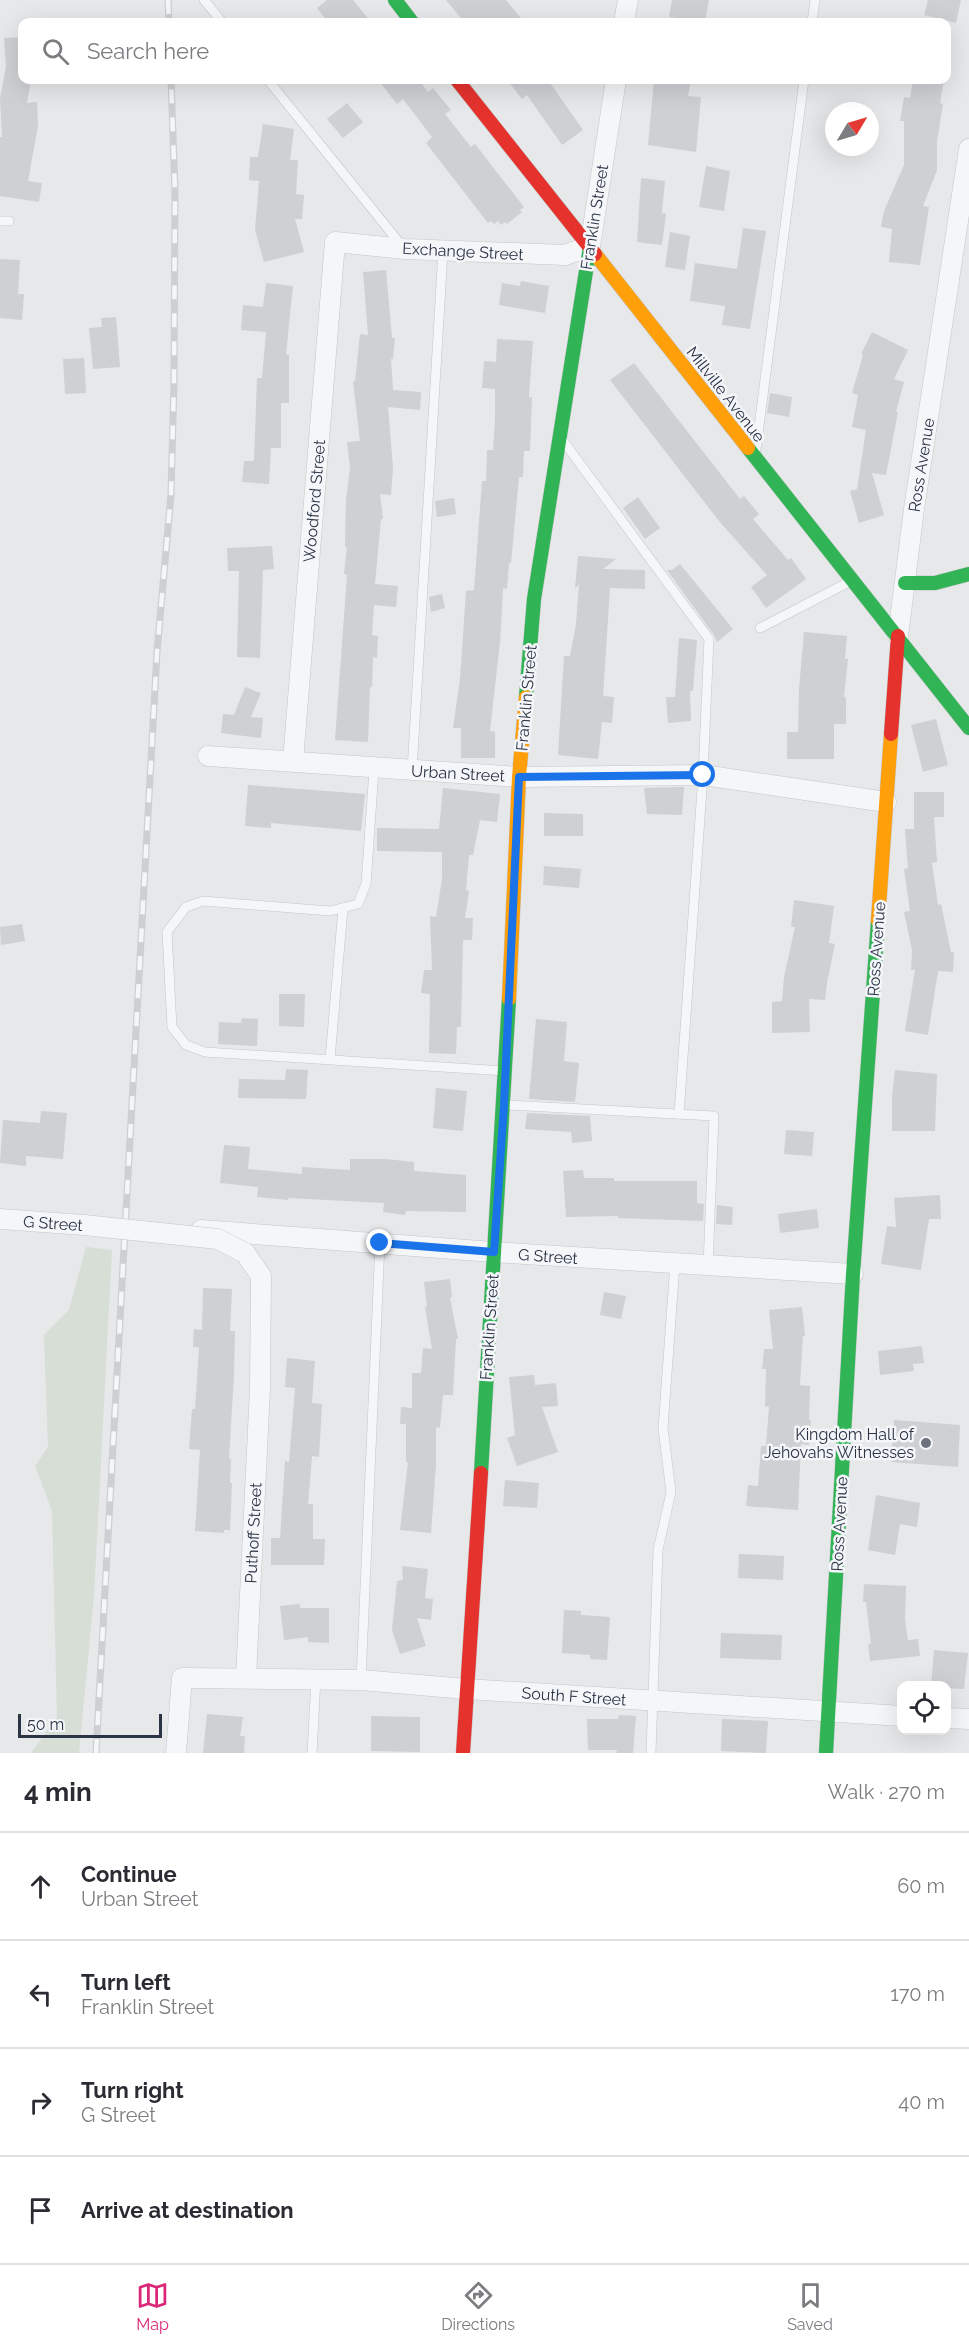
<!DOCTYPE html>
<html lang="en">
<head>
<meta charset="utf-8">
<style>
  body { margin:0; font-family:Raleway,sans-serif; background:#f2f2f3; color:#2b2b33 }
  .controls { position:absolute; right:18px; bottom:18px; display:grid; overflow:hidden; border-radius:12px; box-shadow:0 6px 24px #0002 }
  .controls button { width:54px; height:54px; display:grid; place-items:center; padding:0; border:0; border-bottom:2px solid #e1e1e2; background:#fff; color:#2b2b33; font:30px sans-serif }
  .compass { position:absolute; left:825px; top:102px; width:54px; height:54px; border-radius:50%; background:#fff; box-shadow:0 6px 24px #0002; rotate:52deg }
  .scale { position:absolute; left:18px; bottom:15px; width:144px; box-sizing:border-box; padding-left:6px; border:3px solid #2b3445; border-top:0; font-size:16px; line-height:21px; white-space:nowrap; color:#2b3445; -webkit-text-stroke:4px #f4f6f9; paint-order:stroke }
  .stop { position:absolute; width:18px; height:18px; margin:-14px; border:4px solid #1a73e8; border-radius:50%; background:#fff }
  .stop.end { background:#1a73e8; border-color:#fff; box-shadow:0 2px 6px #0008 }
  .list { margin:0; padding:0; list-style:none }
  h2 { display:flex; justify-content:space-between; align-items:center; height:78px; margin:0; padding:0 24px; font-size:26px }
  h2 small { font-size:20px; font-weight:400; color:#7c7c81 }
  .list li { display:grid; grid-template-columns:39px 1fr auto; gap:18px; align-items:center; box-sizing:border-box; height:108px; padding:0 24px; border-top:2px solid #e1e1e2 }
  .list b { display:block; font-size:22px; white-space:nowrap }
  .list p { margin:0; font-size:20px; white-space:nowrap; color:#7c7c81 }
  .list em { font-size:20px; font-style:normal; color:#7c7c81 }
  .icon { flex:none; width:33px; height:33px; fill:none; stroke:currentColor; stroke-width:2; stroke-linecap:round; stroke-linejoin:round }
  .map { position:relative; flex:none; width:969px; height:1753px; overflow:hidden }
  .search { position:absolute; background:#fff; box-shadow:0 6px 24px #0002; left:18px; right:18px; top:18px; height:66px; display:flex; align-items:center; gap:15px; box-sizing:border-box; padding:0 21px; border-radius:12px; color:#7c7c81; font-size:22px }
  .sheet { height:510px; background:#fff }
  nav { display:flex; justify-content:space-around; align-items:center; box-sizing:border-box; height:84px; border-top:2px solid #e1e1e2; background:#fff; font-size:16px; color:#7c7c81 }
  nav a { display:grid; justify-items:center; gap:3px }
  nav .on { color:#db2777 }
  .map>svg:first-child { display:block }
  .green { fill:#d6ded6 }
  .building { fill:#ced0d3 }
  .lines { fill:none; stroke-linecap:round; stroke-linejoin:round }
  .lane-casing { stroke:#c4c6c8; stroke-width:10 }
  .street-casing { stroke:#c4c6c8; stroke-width:21 }
  .fast-casing { stroke:#c4c6c8; stroke-width:15 }
  .slow-casing { stroke:#c4c6c8; stroke-width:15 }
  .jam-casing { stroke:#c4c6c8; stroke-width:15 }
  .lane { stroke:#f5f6f7; stroke-width:9 }
  .street { stroke:#f5f6f7; stroke-width:20 }
  .fast { stroke:#30b455; stroke-width:14 }
  .slow { stroke:#ff9f0a; stroke-width:14 }
  .jam { stroke:#e5322d; stroke-width:14 }
  .rail-casing { stroke:#cecfd2; stroke-width:7 }
  .rail { stroke:#f4f6f9; stroke-width:4.5; stroke-dasharray:14; stroke-linecap:butt }
  .street-bridge-casing { stroke:#c4c6c8; stroke-width:21; stroke-linecap:butt }
  .street-bridge { stroke:#f5f6f7; stroke-width:20 }
  .route { stroke:#1a73e8; stroke-width:8 }
  .poi-dot { fill:#6c737f; stroke:#f4f6f9; stroke-width:2 }
  .labels { text-anchor:middle; stroke-width:5; stroke-linejoin:round; paint-order:stroke }
  .street-label { font-size:16px; fill:#2b3445; stroke:#f4f6f9 }
  .poi-label { font-size:16px; fill:#2b3445; stroke:#f4f6f9; text-anchor:end }
</style>
</head>
<body>
<div class="map">
<svg width="969" height="1753" viewBox="0 0 969 1753">
  <rect width="100%" height="100%" fill="#e6e8ea"/>
  <polygon class="green" points="86,1247 112,1250 94,1596 79,1753 31,1753 57,1717 52,1511 35,1466 48,1447 44,1335 69,1310"/>
  <g class="building">
    <polygon points="327,0 353,0 371,22 328,22 317,8"/>
    <polygon points="446,0 506,0 524,22 464,22"/>
    <polygon points="672,0 709,0 705,22 669,17"/>
    <polygon points="928,0 961,0 956,23 924,15"/>
    <polygon points="22,37 22,80 31,80 27,103 37,102 38,126 28,181 42,183 39,202 0,196 0,137 2,137 0,98 6,66 4,38"/>
    <polygon points="378,80 419,80 428,92 433,88 451,110 445,114 471,147 475,144 524,207 520,210 522,212 507,224 505,222 501,225 498,221 494,224 491,221 488,223 426,143 432,137 403,99 397,104"/>
    <polygon points="507,80 548,80 583,130 562,145 527,95 522,99"/>
    <polygon points="654,80 691,80 688,96 701,97 696,152 648,145"/>
    <polygon points="913,80 944,80 940,103 943,104 937,142 937,170 923,206 929,207 920,265 889,262 892,229 881,227 884,211 904,165 904,121 900,121 904,97 910,98"/>
    <polygon points="347,103 363,122 343,138 327,119"/>
    <polygon points="263,124 294,129 290,160 298,160 296,194 304,195 302,219 295,219 304,252 264,262 255,230 259,181 249,180 250,157 258,157"/>
    <polygon points="706,166 730,171 724,211 699,207"/>
    <polygon points="641,178 665,181 662,213 666,214 662,245 637,242"/>
    <polygon points="743,228 766,231 750,329 722,325 725,306 690,301 695,263 737,269"/>
    <polygon points="670,232 690,236 685,270 665,267"/>
    <polygon points="0,259 20,260 18,294 24,294 22,320 0,318"/>
    <polygon points="386,270 392,338 395,338 393,359 391,359 393,390 421,392 420,410 388,407 393,468 391,495 380,494 383,519 381,519 375,584 398,586 396,607 374,605 372,635 378,636 377,658 373,657 372,687 370,687 368,742 335,740 347,575 344,574 347,547 345,547 346,500 350,467 347,442 360,441 353,381 355,381 360,334 368,335 363,272"/>
    <polygon points="521,281 549,286 545,313 499,305 502,283 520,286"/>
    <polygon points="266,283 293,286 286,354 289,355 289,403 281,403 281,448 271,448 269,484 242,482 244,461 254,461 257,378 262,378 266,332 241,330 243,305 263,307"/>
    <polygon points="116,317 120,367 93,369 89,328 102,327 101,318"/>
    <polygon points="872,332 908,350 894,379 904,382 896,412 898,412 886,475 872,473 884,515 859,523 850,491 857,489 866,430 852,427 858,395 852,393 863,355 861,354"/>
    <polygon points="497,339 533,341 529,397 532,397 530,451 524,451 523,477 519,477 511,563 509,563 507,589 503,588 500,642 490,731 495,732 495,758 461,758 461,728 453,728 460,679 466,591 474,590 482,481 486,481 487,450 493,450 495,419 495,389 482,388 484,361 496,362"/>
    <polygon points="84,358 86,393 65,394 63,359"/>
    <polygon points="634,363 740,499 744,496 759,514 753,519 788,560 791,558 806,579 766,608 751,587 767,575 719,521 610,380"/>
    <polygon points="770,393 792,397 789,417 767,413"/>
    <polygon points="638,497 660,528 645,539 623,508"/>
    <polygon points="454,498 456,514 437,517 435,501"/>
    <polygon points="272,546 274,569 263,570 260,658 237,657 239,571 228,571 227,548"/>
    <polygon points="578,556 616,559 603,569 645,570 645,589 610,588 603,696 614,697 612,723 602,722 598,759 558,755 564,656 570,656 576,624 579,585 575,588"/>
    <polygon points="680,564 733,629 717,642 714,635 667,570 672,570"/>
    <polygon points="442,594 445,608 431,612 429,597"/>
    <polygon points="804,632 847,636 845,659 848,659 844,697 846,697 846,724 834,724 834,759 787,759 787,732 798,732 799,689"/>
    <polygon points="679,638 697,640 693,691 690,691 691,721 668,723 666,697 675,697"/>
    <polygon points="245,687 261,693 251,717 263,718 261,738 221,733 223,714 234,715"/>
    <polygon points="936,719 948,765 923,772 911,725"/>
    <polygon points="248,785 365,794 361,831 271,823 271,828 245,826"/>
    <polygon points="684,787 682,815 647,814 644,788"/>
    <polygon points="443,788 500,794 497,822 480,820 473,855 469,855 466,890 469,891 465,918 473,918 472,940 463,940 461,1027 457,1027 456,1054 429,1053 430,994 421,993 424,970 432,970 430,916 436,917 442,879 442,852 377,851 377,828 439,829"/>
    <polygon points="914,792 944,792 944,817 934,817 937,862 932,863 938,905 941,904 951,952 954,952 953,972 938,971 928,1035 905,1031 915,970 911,970 912,950 904,912 910,911 904,869 908,868 905,829 914,829"/>
    <polygon points="544,813 583,814 583,836 544,836"/>
    <polygon points="544,866 581,869 579,888 543,885"/>
    <polygon points="794,900 834,906 829,943 835,944 827,983 825,1000 809,999 810,1032 772,1033 772,1002 782,1001 784,977 795,927 791,927"/>
    <polygon points="22,924 25,941 1,945 0,927"/>
    <polygon points="279,994 305,994 304,1027 279,1026"/>
    <polygon points="242,1018 258,1019 257,1046 218,1044 219,1022 241,1023"/>
    <polygon points="536,1019 567,1022 564,1061 579,1063 575,1102 529,1099"/>
    <polygon points="286,1069 308,1070 306,1099 238,1098 239,1079 285,1080"/>
    <polygon points="895,1070 937,1074 935,1131 892,1131 892,1097"/>
    <polygon points="436,1088 467,1091 463,1131 433,1128"/>
    <polygon points="41,1111 67,1113 63,1159 26,1156 26,1166 0,1163 3,1120 40,1123"/>
    <polygon points="527,1113 590,1116 592,1141 572,1143 571,1132 525,1129"/>
    <polygon points="786,1130 814,1132 812,1156 784,1154"/>
    <polygon points="224,1145 250,1147 248,1169 302,1174 302,1167 350,1170 350,1159 386,1159 414,1162 414,1171 466,1175 466,1212 406,1211 405,1215 383,1212 384,1203 288,1198 288,1200 257,1197 258,1187 220,1183"/>
    <polygon points="583,1170 584,1178 614,1178 614,1181 697,1181 697,1203 704,1204 703,1221 618,1218 618,1216 566,1217 563,1171"/>
    <polygon points="940,1195 941,1219 929,1219 921,1270 881,1264 887,1226 896,1227 894,1198"/>
    <polygon points="717,1205 733,1207 732,1225 716,1224"/>
    <polygon points="817,1209 819,1228 780,1233 778,1214"/>
    <polygon points="450,1279 452,1297 450,1298 458,1339 456,1339 453,1395 443,1395 440,1428 436,1427 436,1465 431,1533 400,1530 408,1462 406,1462 406,1424 400,1424 401,1407 412,1408 412,1373 421,1373 423,1348 432,1349 425,1307 427,1307 424,1282"/>
    <polygon points="203,1288 232,1289 230,1331 235,1331 234,1375 229,1459 231,1459 230,1483 232,1483 230,1530 224,1530 224,1533 195,1531 200,1450 189,1449 192,1409 195,1409 199,1347 193,1347 194,1329 202,1330"/>
    <polygon points="604,1292 626,1296 621,1319 600,1315"/>
    <polygon points="802,1307 805,1336 803,1336 800,1385 810,1386 809,1420 811,1420 809,1445 801,1444 798,1510 746,1506 748,1485 758,1486 761,1446 766,1446 769,1407 765,1406 766,1369 762,1369 764,1349 773,1349 769,1310"/>
    <polygon points="922,1346 924,1363 913,1364 914,1371 880,1375 878,1351"/>
    <polygon points="287,1358 315,1361 312,1403 322,1404 319,1457 312,1456 308,1504 313,1504 313,1539 325,1539 324,1565 271,1565 271,1538 280,1538 285,1461 289,1462 295,1388 285,1387"/>
    <polygon points="534,1375 535,1385 556,1383 558,1406 542,1407 558,1452 517,1466 507,1438 515,1435 509,1377"/>
    <polygon points="894,1420 960,1425 958,1467 891,1462"/>
    <polygon points="505,1480 539,1483 537,1508 503,1506"/>
    <polygon points="876,1495 920,1503 917,1527 900,1524 895,1555 868,1550"/>
    <polygon points="739,1554 784,1556 783,1580 738,1578"/>
    <polygon points="402,1566 428,1569 425,1598 433,1599 431,1620 417,1618 426,1646 400,1654 392,1630 397,1581 403,1580"/>
    <polygon points="864,1584 906,1586 905,1619 908,1640 918,1639 920,1656 870,1661 868,1644 871,1644 866,1602 863,1602"/>
    <polygon points="300,1604 300,1608 329,1608 329,1643 308,1642 308,1637 284,1640 280,1606"/>
    <polygon points="564,1610 581,1611 581,1615 610,1617 607,1660 590,1659 590,1655 562,1653"/>
    <polygon points="721,1633 782,1635 781,1660 720,1658"/>
    <polygon points="934,1650 968,1653 964,1689 946,1688 946,1686 931,1686"/>
    <polygon points="207,1714 243,1717 240,1736 245,1736 244,1753 203,1753"/>
    <polygon points="619,1715 636,1716 633,1753 616,1753 617,1750 588,1750 587,1719 618,1719"/>
    <polygon points="371,1716 420,1717 420,1752 371,1751"/>
    <polygon points="722,1719 768,1721 766,1753 721,1751"/>
  </g>
  <g class="lines">
    <g class="lane-casing">
      <g id="lane">
        <polyline points="204,0 222,22"/>
        <polyline points="812,22 815,0"/>
        <polyline points="268,80 402,246"/>
        <polyline points="0,221 9,221"/>
        <polyline points="564,442 709,639 703,775 679,1114"/>
        <polyline points="756,449 804,80"/>
        <polyline points="760,628 849,582"/>
        <polyline points="374,769 366,884 358,904 330,911 203,901 186,907 167,932 172,1027 186,1045 205,1052 505,1071"/>
        <polyline points="412,771 443,251"/>
        <polyline points="330,1059 343,908"/>
        <polyline points="507,1105 714,1116 708,1266"/>
        <polyline points="361,1680 380,1243"/>
        <polyline points="312,1753 316,1679"/>
        <polyline points="651,1753 658,1550 671,1492 663,1428 675,1264"/>
      </g>
    </g>
    <g class="street-casing">
      <g id="street">
        <polyline points="624,22 628,0"/>
        <polyline points="898,636 914,509 969,149"/>
        <polyline points="208,756 519,777 703,775 886,802"/>
        <polyline points="293,761 335,242 405,249 565,255 590,246 616,80"/>
        <polyline points="0,1219 84,1225"/>
        <polyline points="201,1230 493,1252 853,1274"/>
        <polyline points="245,1253 261,1276 260,1388 246,1678"/>
        <polyline points="946,1718 969,1719"/>
        <polyline points="176,1753 182,1678 361,1680 466,1689 902,1716"/>
      </g>
    </g>
    <g class="fast-casing">
      <g id="fast">
        <polyline points="395,0 412,22"/>
        <polyline points="748,448 969,728"/>
        <polyline points="905,583 935,583 969,574"/>
        <polyline points="526,697 534,599 590,246"/>
        <polyline points="481,1473 509,999"/>
        <polyline points="826,1753 853,1274 878,921"/>
      </g>
    </g>
    <g class="slow-casing">
      <g id="slow">
        <polyline points="595,254 748,448"/>
        <polyline points="878,921 891,734"/>
        <polyline points="509,999 519,777 526,697"/>
      </g>
    </g>
    <g class="jam-casing">
      <g id="jam">
        <polyline points="457,80 595,254"/>
        <polyline points="891,734 898,636"/>
        <polyline points="463,1753 481,1473"/>
      </g>
    </g>
    <use href="#lane" class="lane"/>
    <use href="#street" class="street"/>
    <use href="#fast" class="fast"/>
    <use href="#slow" class="slow"/>
    <use href="#jam" class="jam"/>
    <g class="rail-casing">
      <g id="rail">
        <polyline points="168,0 169,22"/>
        <polyline points="96,1753 157,652 171,494 174,383 175,191 171,80"/>
      </g>
    </g>
    <use href="#rail" class="rail"/>
    <g class="street-bridge-casing">
      <polyline id="street-bridge" points="84,1225 218,1239 245,1253"/>
    </g>
    <use href="#street-bridge" class="street-bridge"/>
  </g>
  <g class="lines">
    <polyline class="route" points="380,1243 494,1252 504,1105 519,777 703,775"/>
  </g>
  <circle class="poi-dot" cx="926" cy="1443" r="6"/>
  <g class="labels">
    <g class="street-label">
      <text transform="translate(594 217) rotate(-81)" y="6">Franklin Street</text>
      <text transform="translate(463 251) rotate(3)" y="6">Exchange Street</text>
      <text transform="translate(726 394) rotate(52)" y="6">Millville Avenue</text>
      <text transform="translate(921 465) rotate(-81)" y="6">Ross Avenue</text>
      <text transform="translate(314 501) rotate(-85)" y="6">Woodford Street</text>
      <text transform="translate(526 698) rotate(-85)" y="6">Franklin Street</text>
      <text transform="translate(458 773) rotate(3)" y="6">Urban Street</text>
      <text transform="translate(876 949) rotate(-86)" y="6">Ross Avenue</text>
      <text transform="translate(53 1223) rotate(4)" y="6">G Street</text>
      <text transform="translate(548 1256) rotate(4)" y="6">G Street</text>
      <text transform="translate(489 1327) rotate(-86)" y="6">Franklin Street</text>
      <text transform="translate(839 1524) rotate(-87)" y="6">Ross Avenue</text>
      <text transform="translate(253 1533) rotate(-87)" y="6">Puthoff Street</text>
      <text transform="translate(574 1696) rotate(4)" y="6">South F Street</text>
    </g>
    <g class="poi-label">
      <text x="914" y="1440">Kingdom Hall of<tspan x="914" dy="18">Jehovahs Witnesses</tspan></text>
    </g>
  </g>
</svg>
<div class="controls">
<button><svg class="icon" aria-label="locate" viewBox="0 0 24 24"><circle cx="12" cy="12" r="6"/><path d="M12 2v4M12 18v4M2 12h4M18 12h4"/></svg></button>
</div>
<svg class="compass" viewBox="-18 -18 36 36"><path d="M0-13l5 13h-10z" fill="#e53935"/><path d="M0 13l5-13h-10z" fill="#7c7c81"/></svg>
<div class="scale">50 m</div>
<div class="stop" style="left:703px;top:775px"></div>
<div class="stop end" style="left:380px;top:1243px"></div>
<div class="search"><svg class="icon" aria-label="search" viewBox="0 0 24 24"><circle cx="10" cy="10" r="6"/><path d="M15 15l6 6"/></svg>Search here</div>
</div>
<section class="sheet">
<h2>4 min<small>Walk · 270 m</small></h2>
<ul class="list">
<li><svg class="icon" aria-label="ahead" viewBox="0 0 24 24"><path d="M12 20V5M6 11l6-6 6 6"/></svg><div><b>Continue</b><p>Urban Street</p></div><em>60 m</em></li>
<li><svg class="icon" aria-label="left" viewBox="0 0 24 24"><path d="M17 20v-9H6M10 6l-5 5 5 5"/></svg><div><b>Turn left</b><p>Franklin Street</p></div><em>170 m</em></li>
<li><svg class="icon" aria-label="right" viewBox="0 0 24 24"><path d="M7 20v-9h11M14 6l5 5-5 5"/></svg><div><b>Turn right</b><p>G Street</p></div><em>40 m</em></li>
<li><svg class="icon" aria-label="arrive" viewBox="0 0 24 24"><path d="M6 21V4h12l-3 4 3 4H6"/></svg><div><b>Arrive at destination</b></div></li>
</ul>
</section>
<nav>
<a class="on"><svg class="icon" aria-label="map" viewBox="0 0 24 24"><path d="M3 6l6-2 6 2 6-2v14l-6 2-6-2-6 2zM9 4v14M15 6v14"/></svg>Map</a>
<a><svg class="icon" aria-label="directions" viewBox="0 0 24 24"><path d="M12 3l9 9-9 9-9-9zM9 14v-3h6M13 9l2 2-2 2"/></svg>Directions</a>
<a><svg class="icon" aria-label="saved" viewBox="0 0 24 24"><path d="M7 4h10v16l-5-4-5 4z"/></svg>Saved</a>
</nav>
</body>
</html>
